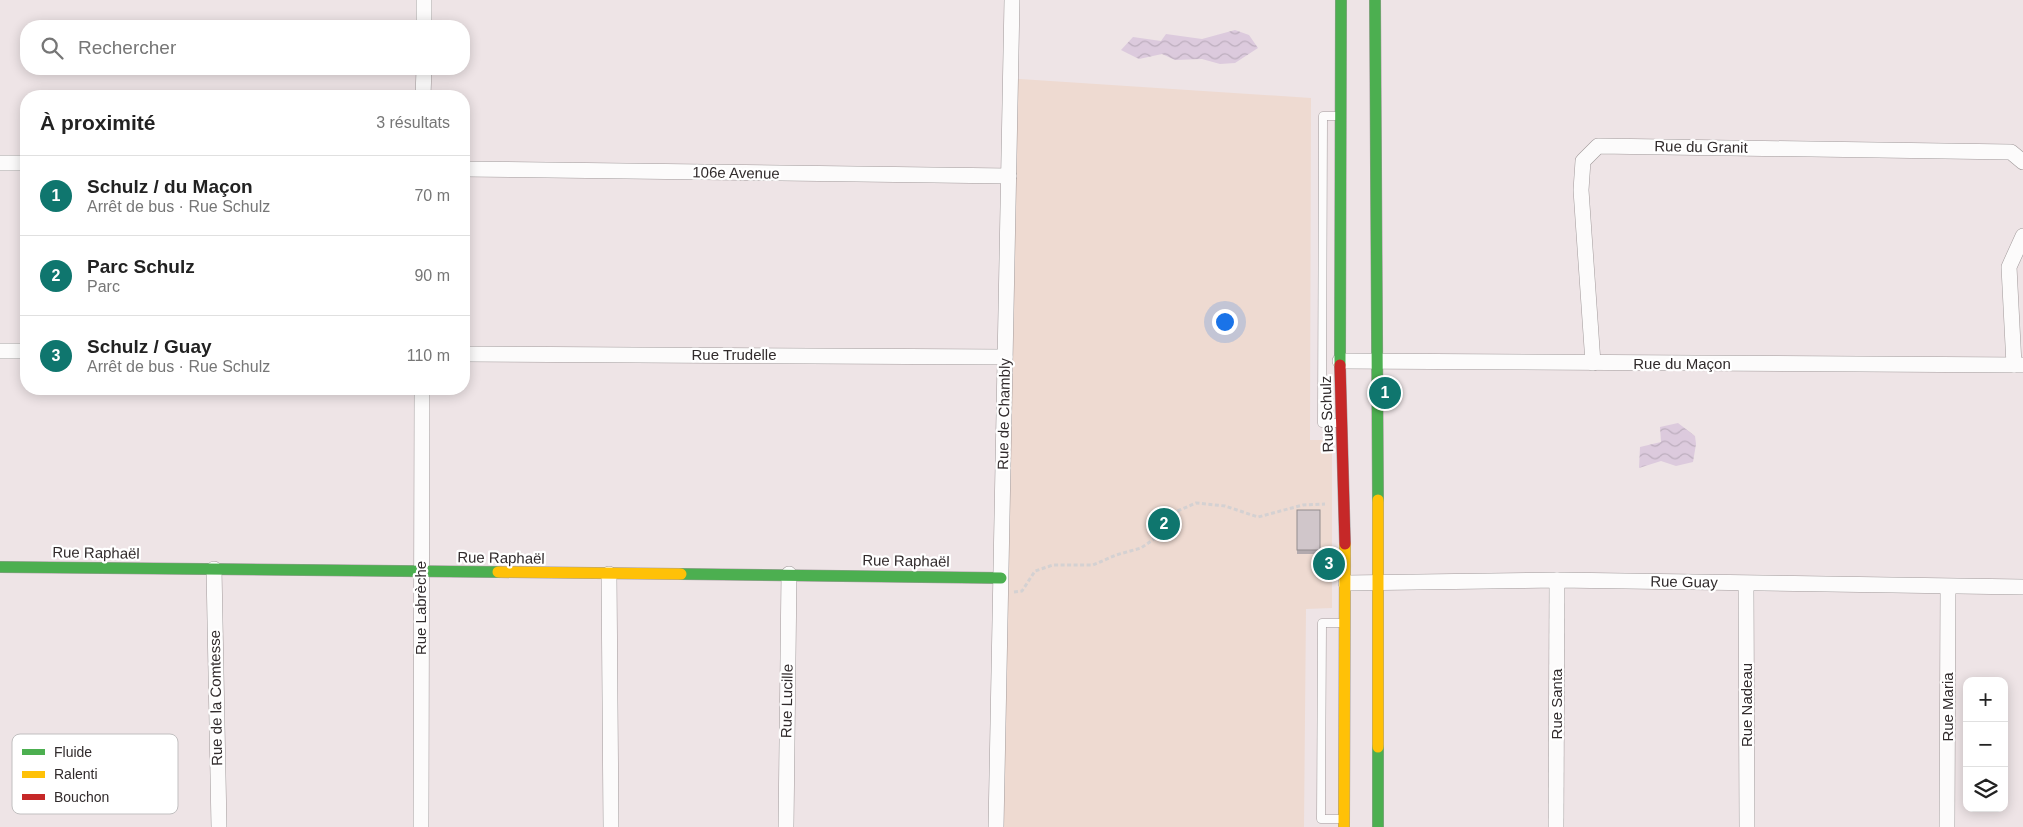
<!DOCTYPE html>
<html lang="fr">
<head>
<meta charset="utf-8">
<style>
  body { margin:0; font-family:Helvetica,sans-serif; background:#f2f2f2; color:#222 }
  .controls { position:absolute; right:15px; bottom:15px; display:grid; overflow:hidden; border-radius:10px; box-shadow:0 2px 12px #0003 }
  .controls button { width:45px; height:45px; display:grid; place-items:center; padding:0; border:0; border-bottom:1px solid #e0e0e0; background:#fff; color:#222; font:25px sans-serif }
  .you { position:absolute; left:1224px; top:321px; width:18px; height:18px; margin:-12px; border:4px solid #fff; border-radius:50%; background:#1a73e8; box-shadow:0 0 0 8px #1a73e833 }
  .badge { display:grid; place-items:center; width:32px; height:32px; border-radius:50%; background:#0f766e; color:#fff; font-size:16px; font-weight:700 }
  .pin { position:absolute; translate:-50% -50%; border:2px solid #fff; box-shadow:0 1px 5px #0006 }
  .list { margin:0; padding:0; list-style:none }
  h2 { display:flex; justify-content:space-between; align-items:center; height:65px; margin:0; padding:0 20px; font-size:21px }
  h2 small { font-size:16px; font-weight:400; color:#767676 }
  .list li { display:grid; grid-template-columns:32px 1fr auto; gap:15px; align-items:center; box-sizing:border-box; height:80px; padding:0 20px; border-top:1px solid #e0e0e0 }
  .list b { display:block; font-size:19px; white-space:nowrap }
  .list p { margin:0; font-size:16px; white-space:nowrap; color:#767676 }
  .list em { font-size:16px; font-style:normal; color:#767676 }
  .icon { flex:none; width:28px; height:28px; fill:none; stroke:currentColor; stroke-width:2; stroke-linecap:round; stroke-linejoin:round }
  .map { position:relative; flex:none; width:2023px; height:827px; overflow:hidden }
  .search { position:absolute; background:#fff; box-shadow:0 2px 12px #0003; left:20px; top:20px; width:450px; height:55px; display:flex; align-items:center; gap:12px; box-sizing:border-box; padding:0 18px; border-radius:20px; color:#767676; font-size:19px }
  .panel { position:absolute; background:#fff; box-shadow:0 2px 12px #0003; left:20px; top:90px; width:450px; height:305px; border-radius:20px }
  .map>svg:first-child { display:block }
  .green { fill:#eedad1 }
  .water { fill:url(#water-waves) }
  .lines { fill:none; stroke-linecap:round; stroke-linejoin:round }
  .lane-casing { stroke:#a19a9b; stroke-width:9 }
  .street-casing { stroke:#a19a9b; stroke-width:16 }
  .fast-casing { stroke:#a19a9b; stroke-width:12 }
  .slow-casing { stroke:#a19a9b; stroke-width:12 }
  .jam-casing { stroke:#a19a9b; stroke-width:12 }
  .path { stroke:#d4d1d2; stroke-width:3; stroke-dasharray:4 2.5; stroke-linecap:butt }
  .lane { stroke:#fcfbfb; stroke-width:8 }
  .street { stroke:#fcfbfb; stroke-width:15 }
  .fast { stroke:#4caf50; stroke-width:11 }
  .slow { stroke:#ffc107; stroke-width:11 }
  .jam { stroke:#c62828; stroke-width:11 }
  .wall { fill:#b3aaae }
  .building { fill:#d0c6ca; stroke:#928b8d }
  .labels { text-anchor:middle; stroke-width:4.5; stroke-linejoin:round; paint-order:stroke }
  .street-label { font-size:15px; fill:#312b2c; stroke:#fff }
  .key { fill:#fff; stroke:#c1bfc0; stroke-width:1 }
  .key-label { font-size:14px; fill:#312b2c }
</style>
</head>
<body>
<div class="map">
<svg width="2023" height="827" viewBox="0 0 2023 827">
  <defs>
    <pattern id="water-waves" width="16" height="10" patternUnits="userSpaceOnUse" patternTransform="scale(1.25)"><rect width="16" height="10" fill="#dccadd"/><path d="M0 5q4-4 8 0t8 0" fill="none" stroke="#bdaebe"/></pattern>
  </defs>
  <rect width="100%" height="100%" fill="#eee4e6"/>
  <polygon class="green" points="1005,78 1311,98 1310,440 1332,440 1332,608 1306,609 1304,827 990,827"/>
  <g class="water">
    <polygon points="1235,30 1249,35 1258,48 1235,63 1220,64 1202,59 1175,60 1162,54 1139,59 1121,50 1133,37 1161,41 1166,34 1202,39"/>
    <polygon points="1678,423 1695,436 1696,444 1693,462 1676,466 1661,461 1639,468 1640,447 1661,442 1660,427"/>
  </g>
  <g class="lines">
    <g class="lane-casing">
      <g id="lane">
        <polyline points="1339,116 1323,116 1322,423 1341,423"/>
        <polyline points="1343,819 1321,819 1322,623 1343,623"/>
      </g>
    </g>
    <g class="street-casing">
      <g id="street">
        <polyline points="424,26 424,0"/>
        <polyline points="423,96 424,69"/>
        <polyline points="0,163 26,163"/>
        <polyline points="464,169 1009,176"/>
        <polyline points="0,351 26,351"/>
        <polyline points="464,354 1005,357"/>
        <polyline points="1340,361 2023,365"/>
        <polyline points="1593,363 1581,190 1583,161 1598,146 2011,152 2023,162"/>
        <polyline points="2014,365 2009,267 2023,236"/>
        <polyline points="214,569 219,827"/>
        <polyline points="609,574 611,827"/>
        <polyline points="1346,583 1557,580 2023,587"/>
        <polyline points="1746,584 1747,827"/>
        <polyline points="421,827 422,389"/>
        <polyline points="786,827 789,574"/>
        <polyline points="996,827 1012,0"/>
        <polyline points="1556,827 1557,580"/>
        <polyline points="1947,827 1948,587"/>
      </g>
    </g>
    <g class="fast-casing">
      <g id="fast">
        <polyline points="1375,0 1378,500"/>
        <polyline points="1340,365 1341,0"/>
        <polyline points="0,567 498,572"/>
        <polyline points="681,574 1001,578"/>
        <polyline points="1378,827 1378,747"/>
      </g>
    </g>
    <g class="slow-casing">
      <g id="slow">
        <polyline points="498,572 681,574"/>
        <polyline points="1378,747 1378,500"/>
        <polyline points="1344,827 1345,544"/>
      </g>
    </g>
    <g class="jam-casing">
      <polyline id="jam" points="1340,365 1345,544"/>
    </g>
    <polyline class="path" points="1014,592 1022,591 1035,571 1053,565 1093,565 1116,555 1141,548 1154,539 1160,528 1175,512 1196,503 1225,506 1258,517 1303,505 1325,504"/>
    <use href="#lane" class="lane"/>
    <use href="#street" class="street"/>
    <use href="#fast" class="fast"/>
    <use href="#slow" class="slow"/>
    <use href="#jam" class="jam"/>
  </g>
  <rect class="wall" x="1297" y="510" width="23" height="44"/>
  <rect class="building" x="1297" y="510" width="23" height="40"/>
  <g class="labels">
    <g class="street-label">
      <text transform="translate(1701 147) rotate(1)" y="5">Rue du Granit</text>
      <text transform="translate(736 173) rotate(1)" y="5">106e Avenue</text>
      <text x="734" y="360">Rue Trudelle</text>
      <text x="1682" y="369">Rue du Maçon</text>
      <text transform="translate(1004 414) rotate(-89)" y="5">Rue de Chambly</text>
      <text transform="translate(1327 414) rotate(-92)" y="5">Rue Schulz</text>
      <text transform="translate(96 553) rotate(1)" y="5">Rue Raphaël</text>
      <text transform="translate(501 558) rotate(1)" y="5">Rue Raphaël</text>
      <text transform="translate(906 561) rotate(1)" y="5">Rue Raphaël</text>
      <text transform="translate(1684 582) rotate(1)" y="5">Rue Guay</text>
      <text transform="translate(421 608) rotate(-90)" y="5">Rue Labrèche</text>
      <text transform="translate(216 698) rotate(-91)" y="5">Rue de la Comtesse</text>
      <text transform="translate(787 701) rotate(-89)" y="5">Rue Lucille</text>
      <text transform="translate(1557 704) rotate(-90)" y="5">Rue Santa</text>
      <text transform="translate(1747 705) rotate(-90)" y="5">Rue Nadeau</text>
      <text transform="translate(1948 707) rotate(-90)" y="5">Rue Maria</text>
    </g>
  </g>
  <rect x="12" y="734" width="166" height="80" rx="8" class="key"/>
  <rect x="22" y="749" width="23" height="6" fill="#4caf50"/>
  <rect x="22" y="771" width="23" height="7" fill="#ffc107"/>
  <rect x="22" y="794" width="23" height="6" fill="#c62828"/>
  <g class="key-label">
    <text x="54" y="757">Fluide</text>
    <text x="54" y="779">Ralenti</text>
    <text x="54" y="802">Bouchon</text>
  </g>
</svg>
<div class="controls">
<button>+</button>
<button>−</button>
<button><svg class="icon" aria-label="layers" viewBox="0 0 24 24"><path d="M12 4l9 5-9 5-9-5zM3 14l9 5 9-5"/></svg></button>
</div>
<div class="you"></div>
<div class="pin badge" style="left:1385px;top:393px">1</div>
<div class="pin badge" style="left:1164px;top:524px">2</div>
<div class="pin badge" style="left:1329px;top:564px">3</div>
<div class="search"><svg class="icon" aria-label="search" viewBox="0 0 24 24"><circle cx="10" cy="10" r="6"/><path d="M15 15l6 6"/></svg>Rechercher</div>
<section class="panel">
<h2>À proximité<small>3 résultats</small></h2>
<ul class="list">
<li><span class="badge">1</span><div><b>Schulz / du Maçon</b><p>Arrêt de bus · Rue Schulz</p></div><em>70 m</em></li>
<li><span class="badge">2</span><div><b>Parc Schulz</b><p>Parc</p></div><em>90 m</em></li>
<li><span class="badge">3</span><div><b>Schulz / Guay</b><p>Arrêt de bus · Rue Schulz</p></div><em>110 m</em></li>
</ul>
</section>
</div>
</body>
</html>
